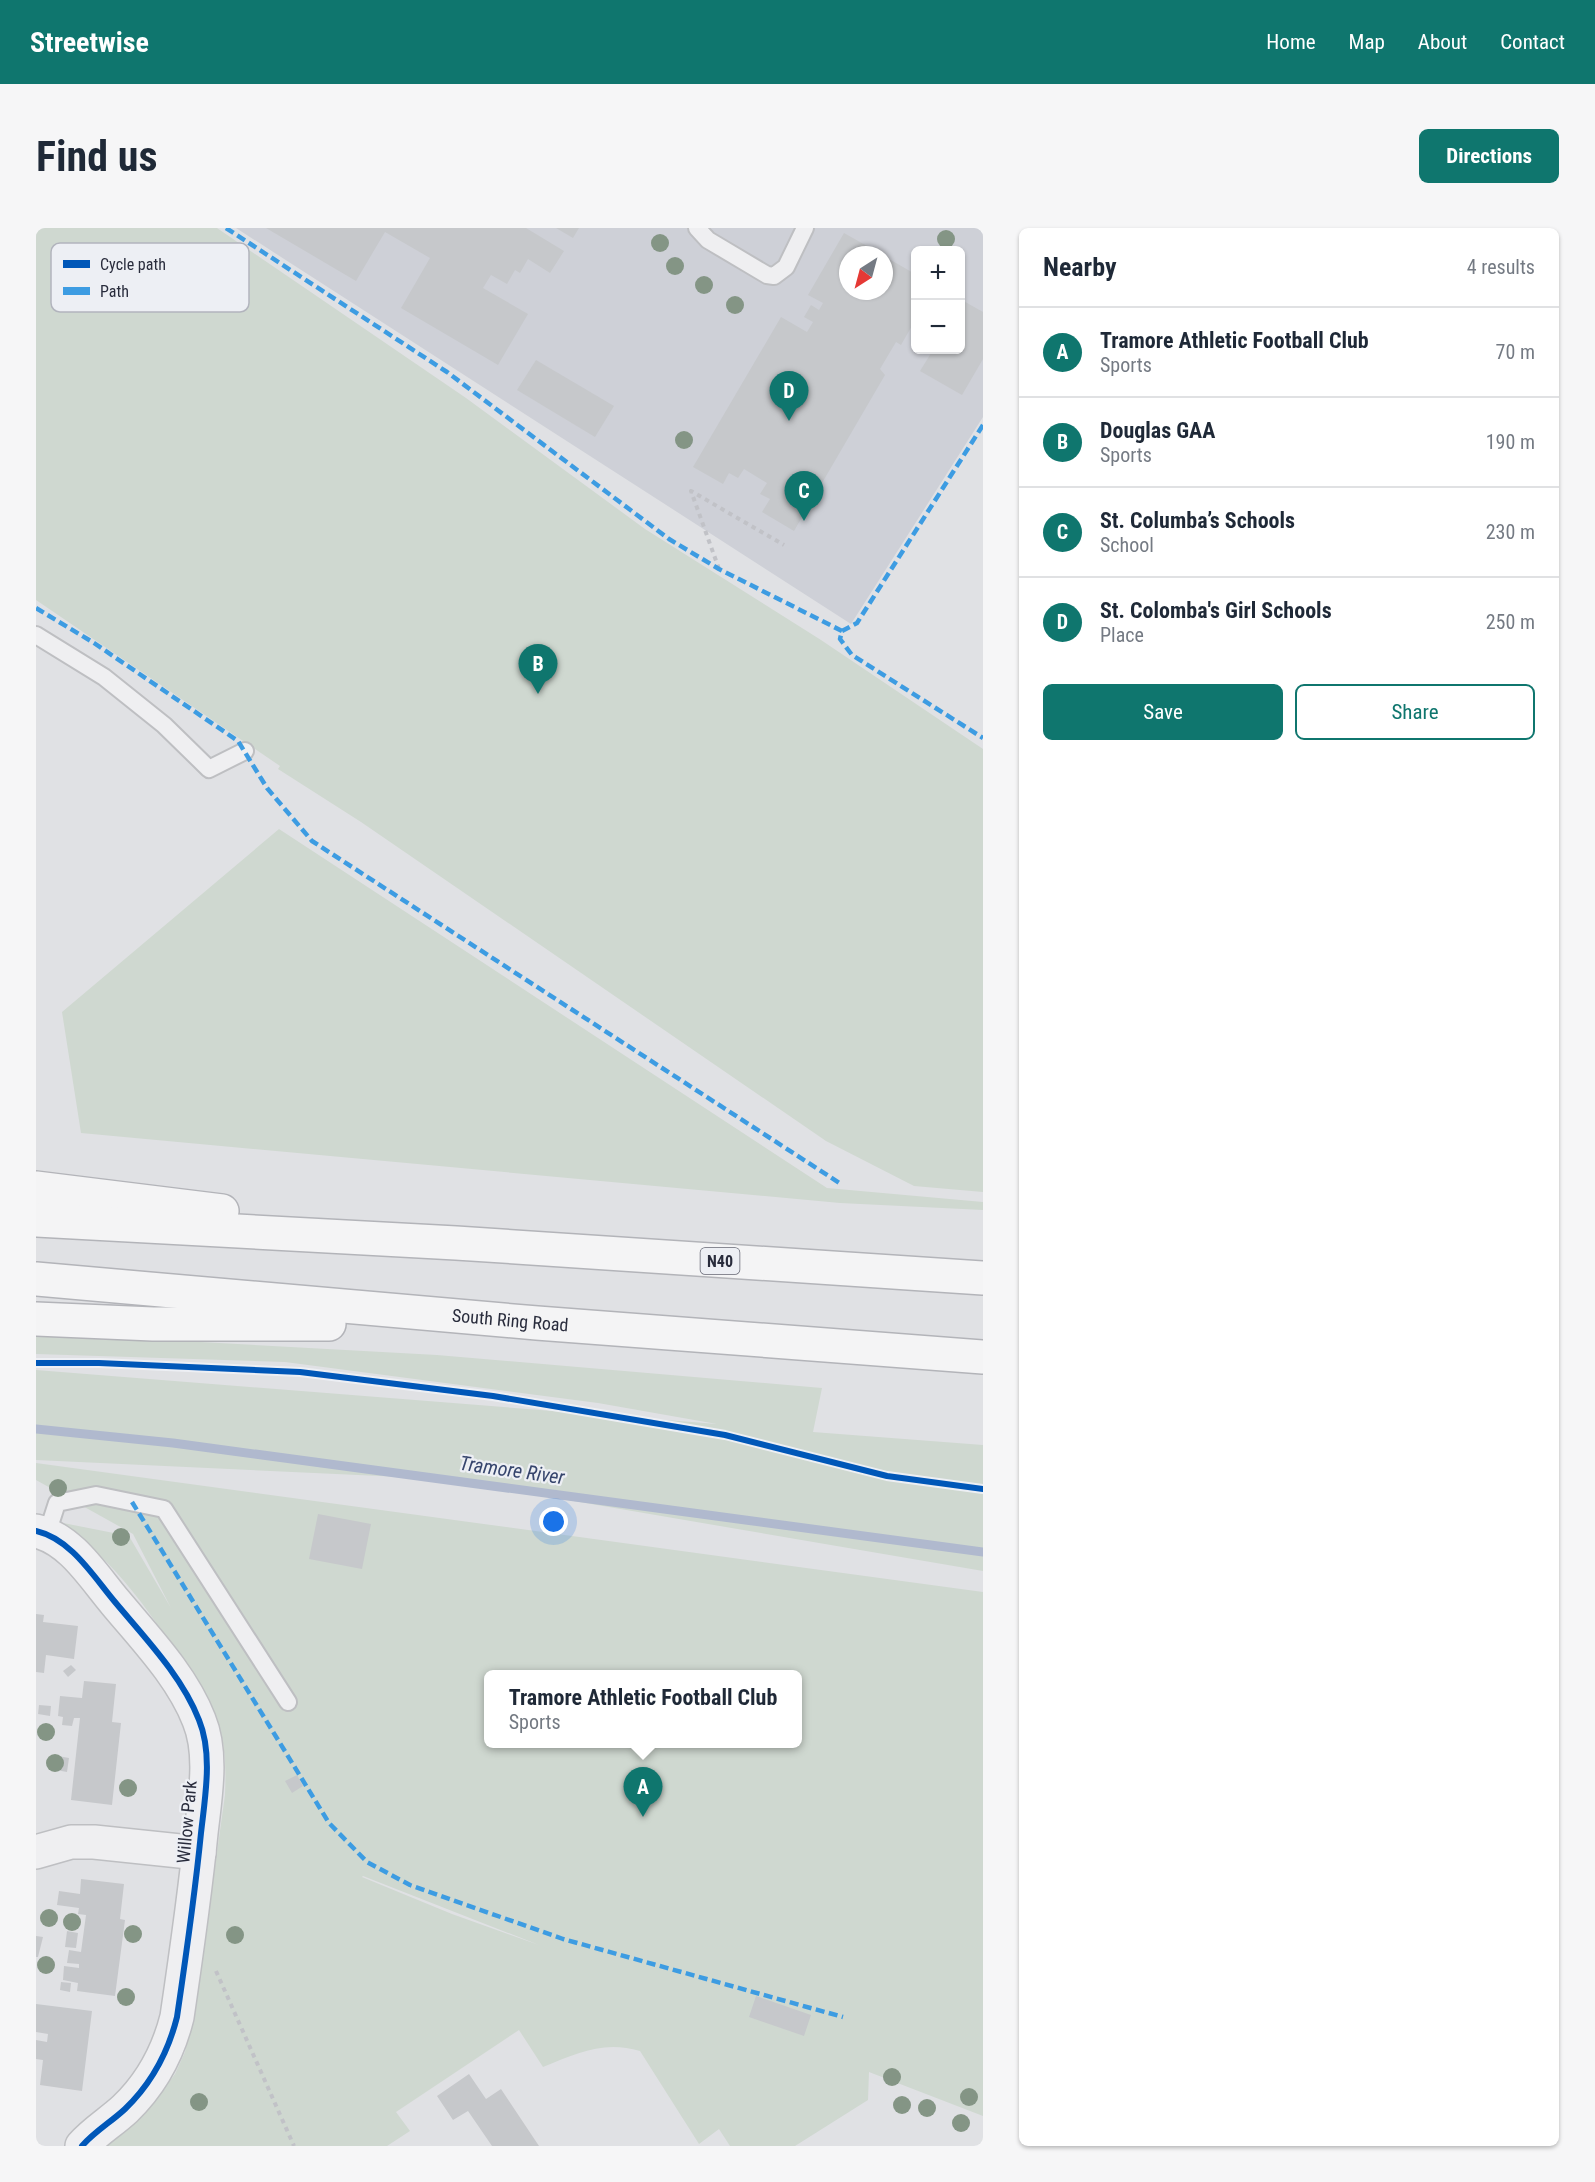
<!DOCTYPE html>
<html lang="en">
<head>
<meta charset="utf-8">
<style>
  body { margin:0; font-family:"Roboto Condensed",sans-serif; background:#f6f6f7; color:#1f2937 }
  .controls { position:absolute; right:18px; top:18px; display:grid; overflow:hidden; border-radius:9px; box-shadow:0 2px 4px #0004 }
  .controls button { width:54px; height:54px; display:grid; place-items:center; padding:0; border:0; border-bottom:2px solid #e0e1e3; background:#fff; color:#1f2937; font:30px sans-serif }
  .compass { position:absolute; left:803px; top:18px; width:54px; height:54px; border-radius:50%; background:#fff; box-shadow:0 2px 4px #0004; rotate:216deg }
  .you { position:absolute; left:518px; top:1294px; width:21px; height:21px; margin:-15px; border:4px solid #fff; border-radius:50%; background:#1a73e8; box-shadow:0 0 0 9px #1a73e833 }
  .badge { display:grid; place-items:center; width:39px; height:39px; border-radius:50%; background:#0f766e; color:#fff; font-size:20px; font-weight:700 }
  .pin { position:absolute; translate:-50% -50px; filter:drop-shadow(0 2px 3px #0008) }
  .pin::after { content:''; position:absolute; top:32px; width:21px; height:18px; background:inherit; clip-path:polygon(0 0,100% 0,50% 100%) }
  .popup { position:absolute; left:448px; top:1442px; width:318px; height:78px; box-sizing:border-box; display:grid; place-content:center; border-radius:9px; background:#fff; filter:drop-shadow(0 2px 4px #0005); font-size:20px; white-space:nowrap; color:#747a83 }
  .popup b { font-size:22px; color:#1f2937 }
  .popup::after { content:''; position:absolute; left:50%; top:100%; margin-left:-12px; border:12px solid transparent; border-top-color:#fff }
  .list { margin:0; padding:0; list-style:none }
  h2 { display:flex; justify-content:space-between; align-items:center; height:78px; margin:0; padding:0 24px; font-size:26px }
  h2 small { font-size:20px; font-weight:400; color:#747a83 }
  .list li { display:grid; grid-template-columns:39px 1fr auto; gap:18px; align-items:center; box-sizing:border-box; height:90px; padding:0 24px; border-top:2px solid #e0e1e3 }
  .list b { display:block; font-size:22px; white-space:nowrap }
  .list p { margin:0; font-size:20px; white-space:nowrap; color:#747a83 }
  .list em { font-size:20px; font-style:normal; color:#747a83 }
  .actions { display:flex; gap:12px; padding:18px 24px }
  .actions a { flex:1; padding:14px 0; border:2px solid #0f766e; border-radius:9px; text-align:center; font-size:21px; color:#0f766e }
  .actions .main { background:#0f766e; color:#fff }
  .map { position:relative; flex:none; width:947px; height:1918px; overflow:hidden; border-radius:9px }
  header { display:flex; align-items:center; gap:36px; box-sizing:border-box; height:84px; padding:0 30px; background:#0f766e; color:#fff }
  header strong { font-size:28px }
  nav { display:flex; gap:33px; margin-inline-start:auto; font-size:21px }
  .intro { display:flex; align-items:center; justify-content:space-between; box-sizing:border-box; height:144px; padding:0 36px }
  h1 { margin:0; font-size:42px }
  .button { padding:15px 27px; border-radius:9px; background:#0f766e; color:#fff; font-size:21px; font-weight:700 }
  main { display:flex; gap:36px; padding:0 36px }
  aside { flex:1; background:#fff; border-radius:9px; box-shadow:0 2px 4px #0004 }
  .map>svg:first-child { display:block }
  .built { fill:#ced0d7; fill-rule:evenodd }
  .green { fill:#cfd8d0; fill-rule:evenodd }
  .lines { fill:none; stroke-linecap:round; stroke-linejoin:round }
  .stream { stroke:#b0b9ce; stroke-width:9 }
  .building { fill:#c6c8cb }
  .service-casing { stroke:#bebfc2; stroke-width:20 }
  .minor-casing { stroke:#bebfc2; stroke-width:36 }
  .trunk-casing { stroke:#b3b4b9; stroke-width:36 }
  .path { stroke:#c1c2c7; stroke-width:4; stroke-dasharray:4.5 4.5; stroke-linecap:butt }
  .service { stroke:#efeff1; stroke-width:16 }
  .minor { stroke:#efeff1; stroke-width:33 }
  .trunk { stroke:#f4f4f5; stroke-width:33 }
  .quiet { stroke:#3d9ce2; stroke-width:4.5; stroke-dasharray:9 4.5; stroke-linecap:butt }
  .cycleway-casing { stroke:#edeff4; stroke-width:10 }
  .cycleway { stroke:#0057b8; stroke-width:6 }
  .tree { fill:#849585 }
  .labels { text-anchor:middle; stroke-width:4.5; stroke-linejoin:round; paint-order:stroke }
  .shield { fill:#edeff4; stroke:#646673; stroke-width:1.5 }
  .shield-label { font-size:16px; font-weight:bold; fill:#292c3c }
  .street-label { font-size:18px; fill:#292c3c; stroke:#edeff4 }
  .water-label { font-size:20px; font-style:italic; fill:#36456d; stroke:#edeff4 }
  .key { fill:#edeff4; stroke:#b2b4bd; stroke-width:1.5 }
  .key-label { font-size:16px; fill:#292c3c }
</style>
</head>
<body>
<header>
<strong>Streetwise</strong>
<nav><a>Home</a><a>Map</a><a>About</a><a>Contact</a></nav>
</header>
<div class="intro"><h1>Find us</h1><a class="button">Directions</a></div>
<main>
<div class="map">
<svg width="947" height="1918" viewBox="0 0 947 1918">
  <rect width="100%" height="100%" fill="#e0e1e4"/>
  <path class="built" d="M200 0H947V189L815 396ZM879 22H924V122H879ZM812 27H848V63H812Z"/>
  <g class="green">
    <polygon points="0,0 181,0 430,170 609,301 785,412 947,521 947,964 878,958 790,913 325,594 242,541 244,538 0,372"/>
    <polygon points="243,601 791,960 947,974 947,982 804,975 45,905 26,784"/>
    <polygon points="0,1105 401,1127 786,1160 777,1204 947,1217 947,1343 409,1251 0,1232 0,1142 681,1196 562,1175 249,1134 0,1126"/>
    <path d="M0 1235 947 1364V1888L833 1844 832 1872 759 1918H694L683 1901 663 1916 604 1823C568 1812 541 1825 507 1839L483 1802 360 1884 374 1903 351 1918H71L109 1886 139 1846 149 1824 161 1767 189 1567C190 1540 190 1515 180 1489 175 1474 163 1459 154 1446 119 1390 78 1330 22 1294L93 1308 135 1380 97 1306 0 1252ZM452 1446H762V1516H452ZM326 1649 327 1648 503 1717 416 1686Z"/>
  </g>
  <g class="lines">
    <polyline class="stream" points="0,1201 137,1215 947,1324"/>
  </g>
  <g class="building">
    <polygon points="230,0 490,0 528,23 514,45 492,31 484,45 479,42 471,56 455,47 447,60 492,86 462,137 365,80 394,30 349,4 320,53"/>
    <polygon points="520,0 543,0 537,10"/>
    <polygon points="808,5 847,27 812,27 812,63 848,63 848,28 879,46 879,98 877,96 865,117 860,114 844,141 849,147 758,303 726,284 734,271 724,266 731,255 708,241 702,250 693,245 687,256 657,239 745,89 771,104 777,94 768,89 775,77 783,82 787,75 772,67"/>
    <polygon points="924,71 947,84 947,131 926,167 884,143 897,122 924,122"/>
    <polygon points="500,132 578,178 559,209 481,162"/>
    <polygon points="282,1286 335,1296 326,1341 273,1331"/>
    <polygon points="0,1386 8,1387 7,1394 42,1398 38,1431 10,1427 8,1445 0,1444"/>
    <polygon points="35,1437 40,1442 32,1449 27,1443"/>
    <polygon points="48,1453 80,1456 76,1494 85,1495 76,1577 35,1572 44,1490 38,1490 36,1498 26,1497 27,1489 22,1488 24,1468 46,1470"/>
    <polygon points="3,1477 15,1478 14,1488 2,1486"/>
    <polygon points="22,1528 33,1530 31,1544 20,1542"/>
    <polygon points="261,1547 267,1558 256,1565 249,1553"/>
    <polygon points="45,1651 88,1656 84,1691 89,1692 79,1768 41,1763 42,1755 27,1752 28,1738 43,1740 43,1736 31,1735 33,1722 45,1724 50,1687 42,1686 43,1680 21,1677 23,1663 44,1666"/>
    <polygon points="31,1703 42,1705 40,1720 29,1719"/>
    <polygon points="0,1708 7,1709 2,1729 0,1729"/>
    <polygon points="25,1754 35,1755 34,1764 24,1762"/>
    <polygon points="720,1768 775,1787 768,1808 713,1789"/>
    <polygon points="0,1776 56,1783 46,1863 4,1857 7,1832 0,1831 0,1812 11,1814 12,1806 0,1804"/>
    <polygon points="433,1846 450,1871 465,1861 503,1918 456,1918 432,1883 417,1892 401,1868"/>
  </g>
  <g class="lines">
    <g class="service-casing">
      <g id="service">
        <polyline points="661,0 672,12 731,47 738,48 750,39 769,0"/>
        <polyline points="0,407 68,449 128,497 173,541 209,523"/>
        <polyline points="11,1306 21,1275 60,1267 128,1281 252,1474"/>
      </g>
    </g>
    <g class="minor-casing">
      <g id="minor">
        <path d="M0 1303C35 1311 57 1348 79 1374 109 1410 146 1448 163 1492 177 1526 169 1569 165 1605 159 1666 150 1728 141 1789 132 1825 116 1855 89 1881 75 1894 58 1904 46 1918"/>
        <polyline points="0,1624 35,1614 58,1614 163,1625"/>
      </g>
    </g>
    <g class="trunk-casing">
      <g id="trunk">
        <polyline points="0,960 186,983"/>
        <polyline points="0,992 420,1015 947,1050"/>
        <path id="s1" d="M0 1051 501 1095 947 1129"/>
        <polyline points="0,1091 117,1096 293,1096"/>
      </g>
    </g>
    <g class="path">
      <polyline points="683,341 655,263 748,317"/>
      <polyline points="180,1743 258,1918"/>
    </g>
    <use href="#service" class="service"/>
    <use href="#minor" class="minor"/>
    <use href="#trunk" class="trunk"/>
    <g class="quiet">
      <polyline points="190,0 411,144 633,311 683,341 806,403"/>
      <polyline points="947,197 821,395 806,403 804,411 816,427 947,510"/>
      <polyline points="0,380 58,415 202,513 231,560 276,613 805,956"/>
      <polyline points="96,1274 293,1595 331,1634 374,1657 527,1711 807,1789"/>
    </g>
    <g class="cycleway-casing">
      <g id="cycleway">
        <polyline points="0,1135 63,1135 264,1144 457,1168 689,1207 851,1248 947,1261"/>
        <path d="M0 1303C35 1311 57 1348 79 1374 109 1410 146 1448 163 1492 177 1526 169 1569 165 1605 159 1666 150 1728 141 1789 132 1825 116 1855 89 1881 75 1894 58 1904 46 1918"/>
      </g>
    </g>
    <use href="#cycleway" class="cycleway"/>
  </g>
  <g class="tree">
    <circle cx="910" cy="11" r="9"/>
    <circle cx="624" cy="15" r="9"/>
    <circle cx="639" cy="38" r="9"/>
    <circle cx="668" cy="57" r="9"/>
    <circle cx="699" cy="77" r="9"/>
    <circle cx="648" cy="212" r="9"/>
    <circle cx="22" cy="1260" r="9"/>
    <circle cx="85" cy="1309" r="9"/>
    <circle cx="10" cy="1504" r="9"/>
    <circle cx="19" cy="1535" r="9"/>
    <circle cx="92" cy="1560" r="9"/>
    <circle cx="13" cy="1690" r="9"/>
    <circle cx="36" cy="1694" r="9"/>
    <circle cx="97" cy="1706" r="9"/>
    <circle cx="199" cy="1707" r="9"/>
    <circle cx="10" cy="1737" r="9"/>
    <circle cx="90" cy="1769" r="9"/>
    <circle cx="856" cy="1849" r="9"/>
    <circle cx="933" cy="1869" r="9"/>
    <circle cx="163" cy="1874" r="9"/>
    <circle cx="866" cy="1877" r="9"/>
    <circle cx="891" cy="1880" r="9"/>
    <circle cx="925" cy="1895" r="9"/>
  </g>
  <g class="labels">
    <rect class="shield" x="664.5" y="1020" width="39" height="26" rx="4.5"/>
    <g class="shield-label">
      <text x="684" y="1039">N40</text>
    </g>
    <g class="street-label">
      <text dy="6" stroke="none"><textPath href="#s1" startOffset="476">South Ring Road</textPath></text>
      <text transform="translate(151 1594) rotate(-85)" y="6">Willow Park</text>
    </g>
    <g class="water-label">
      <text transform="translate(476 1242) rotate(8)" y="7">Tramore River</text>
    </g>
  </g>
  <rect x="15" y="15" width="198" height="69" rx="9" class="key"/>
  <rect x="27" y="32" width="27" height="8" fill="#0057b8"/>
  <rect x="27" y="59" width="27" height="8" fill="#3d9ce2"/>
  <g class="key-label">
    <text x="64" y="42">Cycle path</text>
    <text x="64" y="69">Path</text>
  </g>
</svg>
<div class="controls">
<button>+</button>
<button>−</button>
</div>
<svg class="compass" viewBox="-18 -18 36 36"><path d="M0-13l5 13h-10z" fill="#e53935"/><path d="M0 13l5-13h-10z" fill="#747a83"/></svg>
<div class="you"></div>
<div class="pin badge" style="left:607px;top:1589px">A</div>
<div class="popup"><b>Tramore Athletic Football Club</b>Sports</div>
<div class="pin badge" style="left:502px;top:466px">B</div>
<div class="pin badge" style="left:768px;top:293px">C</div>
<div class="pin badge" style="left:753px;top:193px">D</div>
</div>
<aside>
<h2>Nearby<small>4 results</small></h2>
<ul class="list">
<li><span class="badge">A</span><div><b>Tramore Athletic Football Club</b><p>Sports</p></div><em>70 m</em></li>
<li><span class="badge">B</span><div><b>Douglas GAA</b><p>Sports</p></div><em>190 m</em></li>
<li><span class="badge">C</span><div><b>St. Columba’s Schools</b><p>School</p></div><em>230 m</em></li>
<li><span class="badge">D</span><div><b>St. Colomba's Girl Schools</b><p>Place</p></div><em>250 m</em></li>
</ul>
<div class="actions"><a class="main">Save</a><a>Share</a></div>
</aside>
</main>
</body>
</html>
